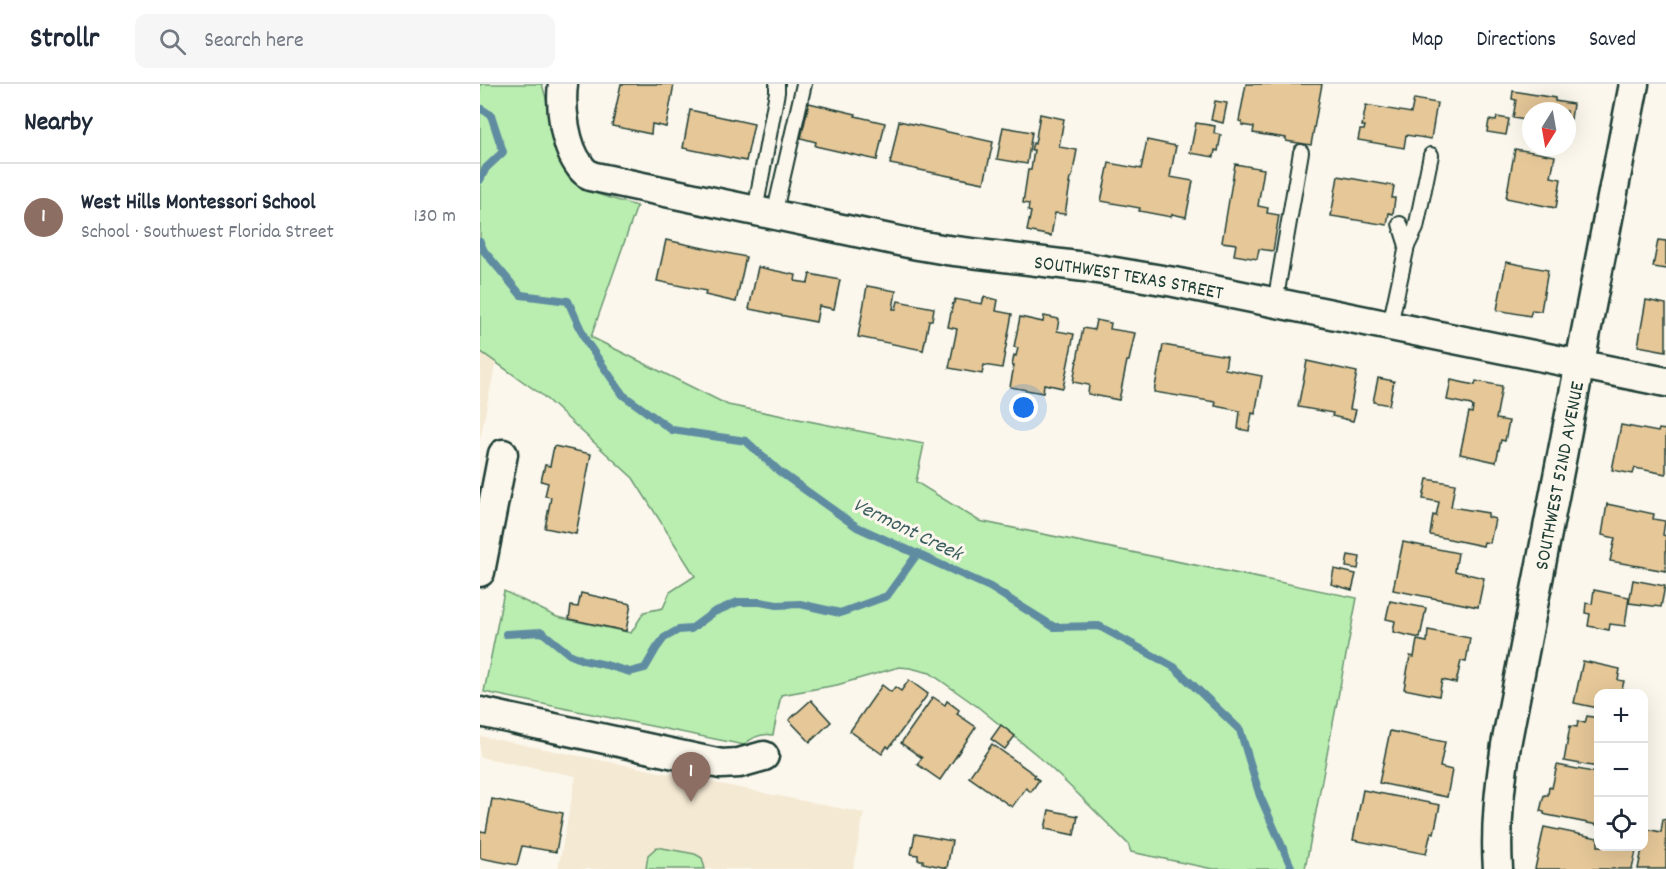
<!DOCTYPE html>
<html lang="en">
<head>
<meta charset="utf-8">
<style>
  body { margin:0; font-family:Dekko,sans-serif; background:#f6f6f7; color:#1f2937 }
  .controls { position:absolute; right:18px; bottom:18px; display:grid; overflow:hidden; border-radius:12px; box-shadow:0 6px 24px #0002 }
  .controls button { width:54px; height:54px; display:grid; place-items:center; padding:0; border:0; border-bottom:2px solid #e0e1e3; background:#fff; color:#1f2937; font:30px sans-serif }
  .compass { position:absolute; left:1042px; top:18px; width:54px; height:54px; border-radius:50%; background:#fff; box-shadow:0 6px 24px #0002; rotate:191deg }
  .you { position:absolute; left:544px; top:324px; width:21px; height:21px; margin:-15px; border:4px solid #fff; border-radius:50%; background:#1a73e8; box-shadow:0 0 0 9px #1a73e833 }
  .badge { display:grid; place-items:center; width:39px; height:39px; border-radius:50%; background:#0f766e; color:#fff; font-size:20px; font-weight:700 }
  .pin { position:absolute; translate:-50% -50px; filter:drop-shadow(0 2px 3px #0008) }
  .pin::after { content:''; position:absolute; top:32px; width:21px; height:18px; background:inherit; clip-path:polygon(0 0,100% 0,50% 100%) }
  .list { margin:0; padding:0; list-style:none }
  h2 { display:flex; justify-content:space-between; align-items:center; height:78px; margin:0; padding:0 24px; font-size:26px }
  h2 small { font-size:20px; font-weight:400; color:#747a83 }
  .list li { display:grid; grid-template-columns:39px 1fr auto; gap:18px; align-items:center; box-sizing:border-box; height:108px; padding:0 24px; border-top:2px solid #e0e1e3 }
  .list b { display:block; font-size:22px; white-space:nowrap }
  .list p { margin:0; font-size:20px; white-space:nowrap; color:#747a83 }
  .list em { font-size:20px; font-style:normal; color:#747a83 }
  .icon { flex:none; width:33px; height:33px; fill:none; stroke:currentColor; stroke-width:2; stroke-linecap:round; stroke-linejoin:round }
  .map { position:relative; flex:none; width:1186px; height:785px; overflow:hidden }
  header { display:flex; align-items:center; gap:36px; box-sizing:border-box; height:84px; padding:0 30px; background:#fff; border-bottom:2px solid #e0e1e3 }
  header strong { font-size:28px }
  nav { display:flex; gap:33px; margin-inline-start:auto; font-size:21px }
  .search { width:420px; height:54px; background:#f6f6f7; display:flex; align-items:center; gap:15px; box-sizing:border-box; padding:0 21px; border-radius:12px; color:#747a83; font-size:22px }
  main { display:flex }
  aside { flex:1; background:#fff }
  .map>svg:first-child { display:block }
  .built { fill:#f4e9d3 }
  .green { fill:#b9eeb0; stroke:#6c9672; stroke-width:1.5 }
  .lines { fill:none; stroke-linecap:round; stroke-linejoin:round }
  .stream { stroke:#608ca1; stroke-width:8 }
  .building { fill:#e5c798; stroke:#1f3d34; stroke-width:1.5 }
  .lane-casing { stroke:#1f3d34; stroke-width:18 }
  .street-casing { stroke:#1f3d34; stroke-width:33 }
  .lane { stroke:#fbf7ec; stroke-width:14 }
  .street { stroke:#fbf7ec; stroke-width:28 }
  .labels { text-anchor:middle; stroke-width:6; stroke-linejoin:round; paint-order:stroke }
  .street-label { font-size:20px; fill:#1f3d34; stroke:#fbf7ec }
  .water-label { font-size:21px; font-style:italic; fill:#3a5e61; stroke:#fbf7ec }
</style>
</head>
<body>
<header>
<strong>Strollr</strong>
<div class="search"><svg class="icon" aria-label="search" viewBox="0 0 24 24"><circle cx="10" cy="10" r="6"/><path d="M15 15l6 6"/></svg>Search here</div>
<nav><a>Map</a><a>Directions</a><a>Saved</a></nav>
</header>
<main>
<aside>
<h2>Nearby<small></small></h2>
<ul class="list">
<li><span class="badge" style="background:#8d6e63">1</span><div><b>West Hills Montessori School</b><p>School · Southwest Florida Street</p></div><em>130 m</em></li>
</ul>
</aside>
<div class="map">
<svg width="1186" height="785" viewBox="0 0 1186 785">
  <rect width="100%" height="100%" fill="#fbf7ec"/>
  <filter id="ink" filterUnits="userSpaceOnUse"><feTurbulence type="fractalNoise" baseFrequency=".0167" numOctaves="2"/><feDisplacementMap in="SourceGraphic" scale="12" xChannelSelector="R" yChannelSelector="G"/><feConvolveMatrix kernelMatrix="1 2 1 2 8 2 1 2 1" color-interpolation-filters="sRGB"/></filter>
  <g filter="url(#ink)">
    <g class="built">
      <polygon points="0,155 39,163 0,356"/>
      <polygon points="0,652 384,729 373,785 78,785 96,692 0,673"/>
    </g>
    <g class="green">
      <path d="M0 0H62C68 20 85 90 99 102 108 109 144 118 157 122L111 253 248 321 444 360 436 398 499 437 877 514 825 785H733L651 768 648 760 596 708 557 671 498 623 450 589 430 584 419 583 357 601 301 611 293 651C282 649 272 653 264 661L4 608 24 507 77 533 151 549 164 528 183 524 190 508 215 492 153 394 62 311 0 267Z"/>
      <polygon points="177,763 215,770 222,774 225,785 166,785 168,771"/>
    </g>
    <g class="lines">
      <g class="stream">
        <polyline points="0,24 11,31 23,68 6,84 0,96"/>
        <polyline points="0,158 4,167 41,211 88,217 106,257 143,311 192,346 266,357 300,388 377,443 510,503 574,543 619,542 694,583 760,646 780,712 812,785"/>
        <polyline points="26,550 62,548 89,570 103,576 126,581 150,588 165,584 176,565 184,554 198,546 211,545 234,528 258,518 280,518 297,521 320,520 360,529 407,512 438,469"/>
      </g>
    </g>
    <g class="building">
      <polygon points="141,0 194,0 186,43 172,40 171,50 132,42"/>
      <polygon points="766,0 842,0 831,61 806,57 806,54 773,49 774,43 762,41 762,38 759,37"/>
      <polygon points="1033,7 1075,14 1075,17 1093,20 1091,35 1087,35 1087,27 1051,27 1051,37 1033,34 1036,16 1032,15"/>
      <polygon points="934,15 957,19 951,55 926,51 924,64 878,56 880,46 884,46 885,42 882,42 886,21 931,29"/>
      <polygon points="735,17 747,19 743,39 731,36"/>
      <polygon points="329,19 376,30 375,32 405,39 397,76 335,62 336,58 321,54"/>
      <polygon points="210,26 274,40 266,77 203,64"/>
      <polygon points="560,30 584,35 579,63 597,66 592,93 590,94 589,100 590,100 585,130 575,129 571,152 547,147 551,128 548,127 549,120 543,119 548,86 551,86 554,66 551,66 553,59 555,60"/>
      <polygon points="1017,33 1029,35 1026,51 1007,48 1009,36 1016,37"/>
      <polygon points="419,37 513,58 504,99 410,80"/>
      <polygon points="716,39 735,42 734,49 741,51 738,67 735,66 734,73 710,69"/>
      <polygon points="523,43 552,48 547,80 517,75"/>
      <polygon points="667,56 696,62 690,93 713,97 706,133 692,130 691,133 659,127 660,124 621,117 629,79 661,85"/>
      <polygon points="1035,65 1075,72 1071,93 1081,95 1076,124 1026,114"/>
      <polygon points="755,80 784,85 778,122 788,124 787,129 799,131 793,167 779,165 777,175 754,171 756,160 742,158"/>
      <polygon points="858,92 914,102 912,114 915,114 913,130 909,129 907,141 851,132"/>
      <polygon points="186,156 266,173 256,218 225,211 226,207 177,197"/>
      <polygon points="1178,156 1186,157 1186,185 1173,183"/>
      <polygon points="1026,178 1068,186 1061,227 1052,226 1050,232 1017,226"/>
      <polygon points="278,183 316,191 315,197 328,199 330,190 360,196 354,225 339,222 336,238 269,225"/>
      <polygon points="387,202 416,207 413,225 416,225 418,217 454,224 452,236 449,236 443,267 443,266 378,253"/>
      <polygon points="504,213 518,216 516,227 532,230 522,284 504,281 502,290 469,284 477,245 468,243 473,219 474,219 475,215 502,220"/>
      <polygon points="1166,216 1186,220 1186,267 1158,262"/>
      <polygon points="564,232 579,235 577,247 594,250 583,304 564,300 563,309 530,303 534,282 532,282 534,271 536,272 538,264 534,263 540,233 563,238"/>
      <polygon points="616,236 631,239 630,245 655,249 649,277 647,277 639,316 608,310 609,301 593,298 603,244 614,246"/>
      <polygon points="683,261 747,272 745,285 782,292 775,330 772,329 769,347 758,345 760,327 735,322 736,318 674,308"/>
      <polygon points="827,277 877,288 870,325 876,326 873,337 852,332 853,329 818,323"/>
      <polygon points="898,294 914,297 909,321 893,318"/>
      <polygon points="971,296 995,301 996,297 1022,302 1016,335 1029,337 1025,357 1021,356 1016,378 980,370 989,328 992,329 993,323 991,321 967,316"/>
      <polygon points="1141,341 1178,348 1179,345 1186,346 1186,390 1155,384 1153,390 1132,386"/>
      <polygon points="74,362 111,370 96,450 65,444 71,413 65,412 68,399 61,397 65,381 70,382"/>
      <polygon points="947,395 975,400 971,423 1008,429 1008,433 1015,435 1010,459 1004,458 1003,462 950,451 953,431 956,432 959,418 943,415"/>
      <polygon points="1127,420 1174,430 1173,435 1185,437 1183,451 1186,452 1186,487 1130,477 1135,454 1122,451"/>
      <polygon points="923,458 978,469 975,487 1004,494 998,523 913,506"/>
      <polygon points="868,471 880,473 878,485 866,483"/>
      <polygon points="854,485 876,490 872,506 851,500"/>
      <polygon points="1153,496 1185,502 1181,523 1149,519"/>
      <polygon points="1114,506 1149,513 1145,542 1130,540 1129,546 1108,542 1110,530 1105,529 1106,519 1112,520"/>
      <polygon points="101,509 151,520 146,547 89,535 91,522 98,523"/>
      <polygon points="910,517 946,524 940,554 913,548 915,537 906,535"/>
      <polygon points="948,546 990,554 986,578 981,577 976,599 962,596 959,612 924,605 930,572 934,573 937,556 947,558"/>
      <polygon points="1103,577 1140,585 1138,596 1144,597 1141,610 1118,610 1118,624 1094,619"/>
      <polygon points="429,596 448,610 409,664 407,662 402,670 370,647 402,601 411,608 415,603 421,607"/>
      <polygon points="453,613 465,621 467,617 479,626 477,630 496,643 460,696 437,680 442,674 421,659"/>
      <polygon points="331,616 351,638 330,658 309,636"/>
      <polygon points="1107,632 1118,634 1118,683 1084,677 1090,642 1097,643 1098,637 1105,639"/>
      <polygon points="521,641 535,652 525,665 511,655"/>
      <polygon points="910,647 965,658 960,683 972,686 967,713 899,699"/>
      <polygon points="512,660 555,691 554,693 559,696 551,708 546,704 532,723 489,693"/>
      <polygon points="1077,681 1118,689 1118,741 1067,731 1064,730 1064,728 1060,727 1064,711 1068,711 1069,703 1072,704"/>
      <polygon points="883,706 960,721 954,749 951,748 946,770 873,756"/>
      <polygon points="12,715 83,729 76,768 42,762 37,781 0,774 0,747 6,748"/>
      <polygon points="569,726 598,732 594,751 565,745"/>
      <polygon points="1183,735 1186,736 1186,785 1158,785 1166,745 1181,748"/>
      <polygon points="1064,743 1118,754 1118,762 1133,762 1156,767 1152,785 1055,785"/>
      <polygon points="435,750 472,757 467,784 443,779 443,776 438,776 438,771 431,770"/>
    </g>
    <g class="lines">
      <g class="lane-casing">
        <g id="lane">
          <polyline points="275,127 297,8 297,0"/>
          <polyline points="294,131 324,0"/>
          <polyline points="920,140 927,162"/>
          <polyline points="795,219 821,68"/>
          <polyline points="910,241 927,162 936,144 951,71"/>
        </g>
      </g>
      <g class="street-casing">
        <g id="street">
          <path id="s1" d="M83 0C80 24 85 63 100 82 102 86 107 89 110 92L438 161 467 166 605 183 694 198 1186 298"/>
          <polyline points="0,488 23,370"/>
          <polyline points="0,628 241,680 259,679 284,672"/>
          <path id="s2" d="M1018 785C1015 743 1020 702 1026 661L1154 0"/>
        </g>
      </g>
      <use href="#lane" class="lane"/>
      <use href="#street" class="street"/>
    </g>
  </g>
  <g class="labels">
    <g class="street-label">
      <text dy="7" stroke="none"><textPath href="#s1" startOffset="648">SOUTHWEST TEXAS STREET</textPath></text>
      <text dy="7" stroke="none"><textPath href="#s2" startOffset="399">SOUTHWEST 52ND AVENUE</textPath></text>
    </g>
    <g class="water-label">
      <text transform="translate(428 444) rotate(26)" y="7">Vermont Creek</text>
    </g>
  </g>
</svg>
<div class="controls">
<button>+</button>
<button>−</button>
<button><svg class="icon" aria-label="locate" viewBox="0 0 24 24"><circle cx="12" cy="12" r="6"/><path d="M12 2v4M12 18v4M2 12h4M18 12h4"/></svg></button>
</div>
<svg class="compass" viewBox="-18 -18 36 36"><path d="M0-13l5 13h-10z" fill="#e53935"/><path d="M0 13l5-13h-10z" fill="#747a83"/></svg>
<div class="you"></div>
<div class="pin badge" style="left:211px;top:718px;background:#8d6e63">1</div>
</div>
</main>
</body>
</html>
